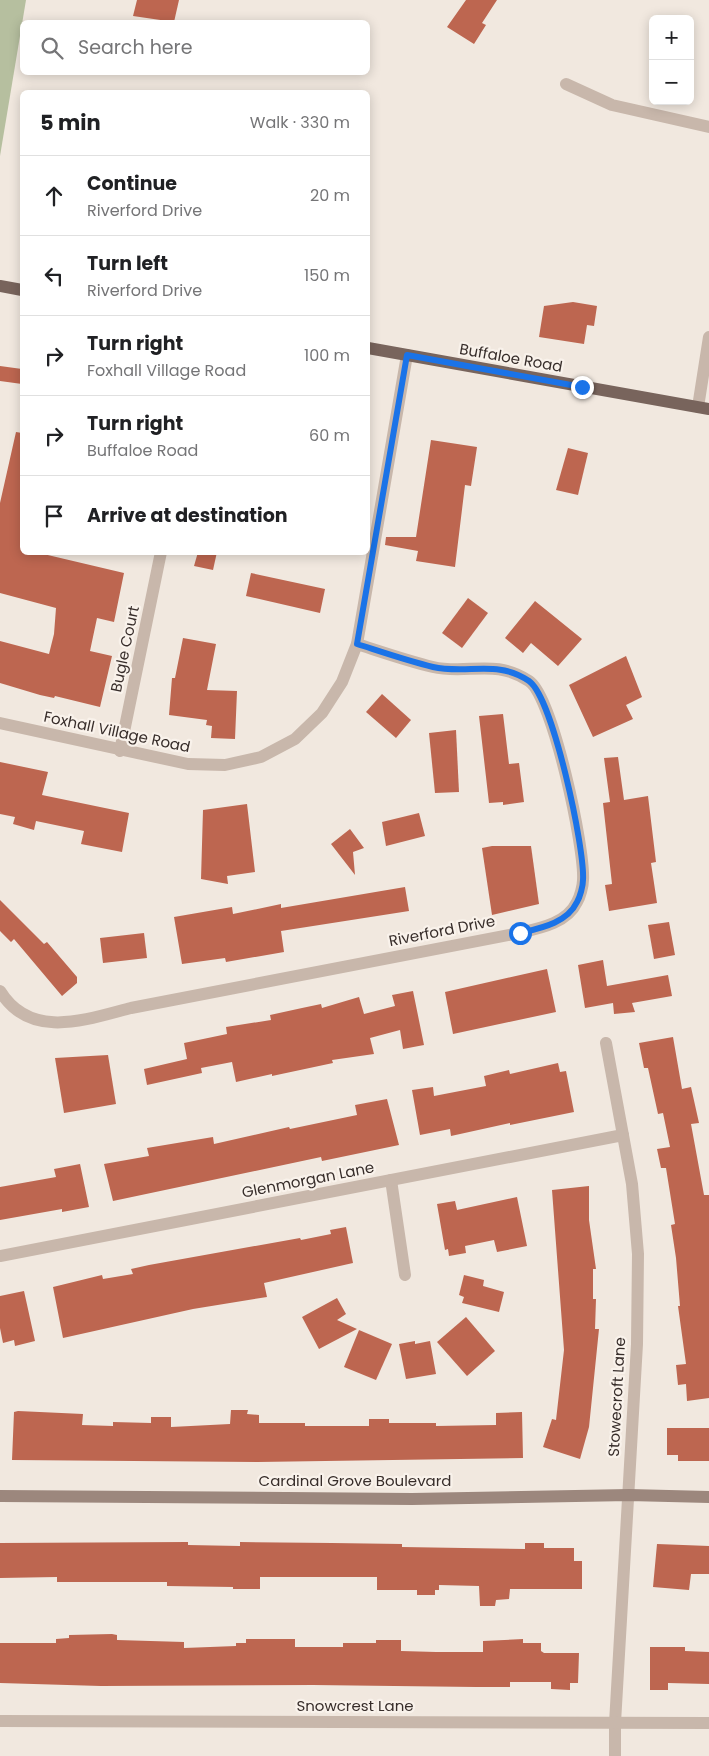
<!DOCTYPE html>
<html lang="en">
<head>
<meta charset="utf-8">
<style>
  body { margin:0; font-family:Poppins,sans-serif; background:#f2f2f2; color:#202124 }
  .controls { position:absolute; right:15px; top:15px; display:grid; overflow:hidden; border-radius:8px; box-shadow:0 2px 12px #0003 }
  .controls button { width:45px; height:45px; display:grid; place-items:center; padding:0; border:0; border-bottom:1px solid #e0e0e0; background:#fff; color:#202124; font:25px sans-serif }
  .stop { position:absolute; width:15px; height:15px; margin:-11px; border:4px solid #1a73e8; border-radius:50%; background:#fff }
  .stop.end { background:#1a73e8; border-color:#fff; box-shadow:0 1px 5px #0008 }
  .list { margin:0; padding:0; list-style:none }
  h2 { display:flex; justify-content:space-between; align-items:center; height:65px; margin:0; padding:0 20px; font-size:21px }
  h2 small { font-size:16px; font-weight:400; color:#757577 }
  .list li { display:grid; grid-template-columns:32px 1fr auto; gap:15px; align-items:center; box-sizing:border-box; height:80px; padding:0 20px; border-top:1px solid #e0e0e0 }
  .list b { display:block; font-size:19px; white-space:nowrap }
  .list p { margin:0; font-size:16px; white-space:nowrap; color:#757577 }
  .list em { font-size:16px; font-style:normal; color:#757577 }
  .icon { flex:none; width:28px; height:28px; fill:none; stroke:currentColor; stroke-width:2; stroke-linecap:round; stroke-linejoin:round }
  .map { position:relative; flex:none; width:709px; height:1756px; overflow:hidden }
  .search { position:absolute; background:#fff; box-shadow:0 2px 12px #0003; left:20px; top:20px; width:350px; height:55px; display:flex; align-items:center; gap:12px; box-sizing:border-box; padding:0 18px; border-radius:8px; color:#757577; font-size:19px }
  .panel { position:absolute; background:#fff; box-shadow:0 2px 12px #0003; left:20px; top:90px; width:350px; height:465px; border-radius:8px }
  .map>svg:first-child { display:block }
  .green { fill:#b6bf9f }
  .building { fill:#bd6650 }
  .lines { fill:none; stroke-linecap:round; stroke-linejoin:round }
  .street { stroke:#c8b7ab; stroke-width:12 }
  .secondary { stroke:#9c877d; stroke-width:12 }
  .primary { stroke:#78645c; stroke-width:12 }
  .route { stroke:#1a73e8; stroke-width:6 }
  .labels { text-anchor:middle; stroke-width:4.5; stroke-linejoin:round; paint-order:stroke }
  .street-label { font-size:15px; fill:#372d2a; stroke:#f9f2eb }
</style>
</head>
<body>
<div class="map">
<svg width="709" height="1756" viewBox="0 0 709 1756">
  <rect width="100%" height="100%" fill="#f1e8df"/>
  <polygon class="green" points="0,0 26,0 0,156"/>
  <g class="building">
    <polygon points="137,0 179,0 174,22 133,16"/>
    <polygon points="466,0 497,0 482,23 486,25 474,44 447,27"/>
    <polygon points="573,302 597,306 594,326 587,325 584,344 539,337 544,306"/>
    <polygon points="0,366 22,369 22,384 0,381"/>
    <polygon points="16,432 22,433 22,552 35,552 124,573 114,622 97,618 90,651 112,656 100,707 55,696 54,698 40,695 0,683 0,641 49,654 54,634 56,608 0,593 0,503"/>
    <polygon points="431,440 477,447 471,486 465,485 455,567 416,561 418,551 385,545 386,537 416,537"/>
    <polygon points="568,448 588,453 578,495 556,490"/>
    <polygon points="198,552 217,552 213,570 194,566"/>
    <polygon points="251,573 325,589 320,613 246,596"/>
    <polygon points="468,598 488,613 462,648 442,633"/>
    <polygon points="535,601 582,639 558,666 531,643 523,653 505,638"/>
    <polygon points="183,638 216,644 207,690 237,691 235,739 211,738 212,726 206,725 207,720 169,715 172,678 175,678"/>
    <polygon points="626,656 642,697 626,705 633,719 593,737 569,685"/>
    <polygon points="382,694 411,720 396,738 366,712"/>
    <polygon points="503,714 509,764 519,763 524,802 503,805 503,802 489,803 479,716"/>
    <polygon points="456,730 459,792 435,793 429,733"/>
    <polygon points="618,757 624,800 648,796 656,862 651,863 657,903 609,911 605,885 612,884 603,803 610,802 604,758"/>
    <polygon points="0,762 48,772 42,795 129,813 122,852 81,844 84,831 36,821 34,830 13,824 15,817 0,814"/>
    <polygon points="247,804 255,872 227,876 228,884 201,879 203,810"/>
    <polygon points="419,813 425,836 386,846 382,822"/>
    <polygon points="350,829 364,848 353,852 355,875 331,844"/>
    <polygon points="492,846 531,846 539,904 492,915 482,848"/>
    <polygon points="405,887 409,911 281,931 284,952 226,962 225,958 182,964 174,917 232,907 233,914 281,904 281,908"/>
    <polygon points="0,900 44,944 47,942 77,977 77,983 62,996 14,939 11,942 0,931"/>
    <polygon points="669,922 675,955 654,959 648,925"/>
    <polygon points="144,933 147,958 103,963 100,938"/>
    <polygon points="603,960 607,986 668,975 672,996 632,1003 635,1012 614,1014 613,1003 585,1008 578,965"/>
    <polygon points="547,969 556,1012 453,1034 445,992"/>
    <polygon points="413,991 424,1045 403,1049 400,1030 370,1038 374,1054 332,1060 333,1063 272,1076 272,1074 236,1082 232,1062 201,1068 202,1073 147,1085 144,1069 187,1059 184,1043 227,1034 226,1027 271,1020 270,1015 302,1008 321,1004 322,1008 359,997 364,1014 395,1006 392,995"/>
    <polygon points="673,1037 682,1089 691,1087 699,1123 691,1124 704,1195 709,1195 709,1398 687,1401 686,1384 678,1385 676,1365 686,1364 678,1306 680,1306 676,1258 671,1225 675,1224 666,1168 661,1168 657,1149 670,1147 663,1113 658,1114 648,1068 644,1068 639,1043"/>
    <polygon points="108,1055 116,1104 64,1113 55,1058"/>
    <polygon points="558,1063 560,1072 566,1071 574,1112 510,1125 510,1123 451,1136 450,1129 420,1135 412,1090 433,1087 434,1096 486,1086 484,1076 509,1070 510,1074"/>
    <polygon points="387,1099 399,1145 322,1161 321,1157 113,1201 104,1164 149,1156 147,1148 213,1137 214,1144 289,1127 290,1129 357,1115 355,1105"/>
    <polygon points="80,1164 89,1207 62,1212 62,1209 0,1220 0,1187 56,1177 54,1169"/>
    <polygon points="589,1186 589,1220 596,1269 593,1269 593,1299 596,1299 595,1329 599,1329 589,1427 580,1459 543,1447 552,1419 556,1420 564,1350 552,1190"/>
    <polygon points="517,1197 527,1246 497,1252 494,1240 465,1246 466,1253 449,1256 448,1249 445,1250 437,1204 455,1201 457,1210"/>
    <polygon points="346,1227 353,1263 264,1283 267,1297 193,1309 63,1338 53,1287 102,1275 103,1279 133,1274 131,1269 149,1265 300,1238 301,1240 331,1234 330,1230"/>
    <polygon points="464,1275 484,1280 483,1286 504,1292 499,1312 462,1303 464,1297 459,1295"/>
    <polygon points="24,1291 35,1341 15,1346 14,1340 3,1343 0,1328 0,1296"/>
    <polygon points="337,1298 346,1314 337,1320 357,1329 319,1349 302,1317"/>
    <polygon points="466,1317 495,1351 467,1376 437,1342"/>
    <polygon points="359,1330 392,1344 376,1380 344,1367"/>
    <polygon points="415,1341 415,1344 430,1341 436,1374 406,1379 399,1344"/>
    <polygon points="231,1410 248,1410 247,1414 259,1415 259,1423 305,1423 305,1426 369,1426 369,1419 389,1419 389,1423 436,1423 436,1426 496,1425 496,1413 522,1412 523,1458 258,1462 12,1460 14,1412 18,1411 83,1414 82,1425 113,1426 113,1422 151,1423 151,1417 171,1417 171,1427 230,1424"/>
    <polygon points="667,1428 709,1428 709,1461 678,1461 678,1455 667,1455"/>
    <polygon points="188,1542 188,1545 240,1546 240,1542 332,1543 402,1544 402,1547 525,1549 525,1543 544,1543 544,1548 574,1548 574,1561 582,1561 582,1589 510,1589 509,1599 496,1600 495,1606 480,1606 479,1586 439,1585 439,1590 435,1590 435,1595 417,1595 417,1590 377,1590 377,1577 260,1577 260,1589 233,1589 233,1587 167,1586 167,1582 57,1582 57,1577 0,1578 0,1543"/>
    <polygon points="657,1544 709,1546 709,1574 691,1574 689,1590 653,1587"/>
    <polygon points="112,1634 117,1635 117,1640 184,1642 184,1648 236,1646 236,1643 246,1643 246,1639 295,1639 295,1647 343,1647 343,1643 376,1643 376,1640 401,1640 401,1651 436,1652 483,1652 483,1641 523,1639 523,1643 541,1643 541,1651 544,1653 579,1653 578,1683 570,1683 570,1690 551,1689 551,1682 510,1682 510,1687 476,1687 313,1685 101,1686 0,1683 0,1643 56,1643 56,1639 69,1638 69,1635"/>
    <polygon points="650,1647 685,1647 685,1651 709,1652 709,1684 668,1683 668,1690 650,1690"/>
  </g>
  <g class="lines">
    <g class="street">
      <polyline points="566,84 612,105 709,127"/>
      <polyline points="698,407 709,337"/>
      <polyline points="0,723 188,764 225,765 261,757 295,739 322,713 342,682 357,644 407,355"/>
      <polyline points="120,751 161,552"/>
      <path d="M0 991C30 1040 85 1020 131 1008L519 933C541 928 567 923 577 902 580 897 583 886 583 880 585 849 553 697 529 681 495 658 467 675 433 667 408 661 382 652 357 644"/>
      <polyline points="606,1043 632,1184 638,1254 637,1344 615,1723 615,1756"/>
      <polyline points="391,1180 405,1275"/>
      <polyline points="0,1256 623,1135"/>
      <polyline points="0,1721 709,1723"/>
    </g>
    <polyline class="secondary" points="0,1496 412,1499 629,1495 709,1497"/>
    <g class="primary">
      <polyline points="0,286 22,290"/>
      <polyline points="368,348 709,409"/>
    </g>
  </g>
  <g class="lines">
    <path class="route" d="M520 933C541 928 567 923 577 902 580 897 583 886 583 880 585 849 553 698 529 681 497 659 467 675 433 667 408 661 382 652 357 644L407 355 582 387"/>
  </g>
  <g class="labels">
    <g class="street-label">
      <text transform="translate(511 358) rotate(10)" y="5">Buffaloe Road</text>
      <text transform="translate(125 649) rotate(-78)" y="5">Bugle Court</text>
      <text transform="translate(117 732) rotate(12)" y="5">Foxhall Village Road</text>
      <text transform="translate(442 931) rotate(-11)" y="5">Riverford Drive</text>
      <text transform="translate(308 1180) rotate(-11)" y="5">Glenmorgan Lane</text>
      <text transform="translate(617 1397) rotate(-87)" y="5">Stowecroft Lane</text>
      <text x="355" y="1486">Cardinal Grove Boulevard</text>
      <text x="355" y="1711">Snowcrest Lane</text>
    </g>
  </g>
</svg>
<div class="controls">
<button>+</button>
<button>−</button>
</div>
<div class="stop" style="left:520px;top:933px"></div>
<div class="stop end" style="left:582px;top:387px"></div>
<div class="search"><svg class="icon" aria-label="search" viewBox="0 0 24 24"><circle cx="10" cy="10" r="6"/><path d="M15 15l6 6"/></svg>Search here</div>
<section class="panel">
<h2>5 min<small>Walk · 330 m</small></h2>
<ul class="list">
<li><svg class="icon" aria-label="ahead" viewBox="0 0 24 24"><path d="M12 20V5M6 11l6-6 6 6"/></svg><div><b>Continue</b><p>Riverford Drive</p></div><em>20 m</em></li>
<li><svg class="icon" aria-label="left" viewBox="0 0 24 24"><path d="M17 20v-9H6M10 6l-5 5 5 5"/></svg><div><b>Turn left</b><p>Riverford Drive</p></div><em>150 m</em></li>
<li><svg class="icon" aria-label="right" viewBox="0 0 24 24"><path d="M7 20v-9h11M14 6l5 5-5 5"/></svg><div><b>Turn right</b><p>Foxhall Village Road</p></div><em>100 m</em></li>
<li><svg class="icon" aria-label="right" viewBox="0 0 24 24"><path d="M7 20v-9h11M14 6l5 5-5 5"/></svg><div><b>Turn right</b><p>Buffaloe Road</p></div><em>60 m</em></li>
<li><svg class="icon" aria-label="arrive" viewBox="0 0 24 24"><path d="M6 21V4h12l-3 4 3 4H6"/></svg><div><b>Arrive at destination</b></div></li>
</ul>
</section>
</div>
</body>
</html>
